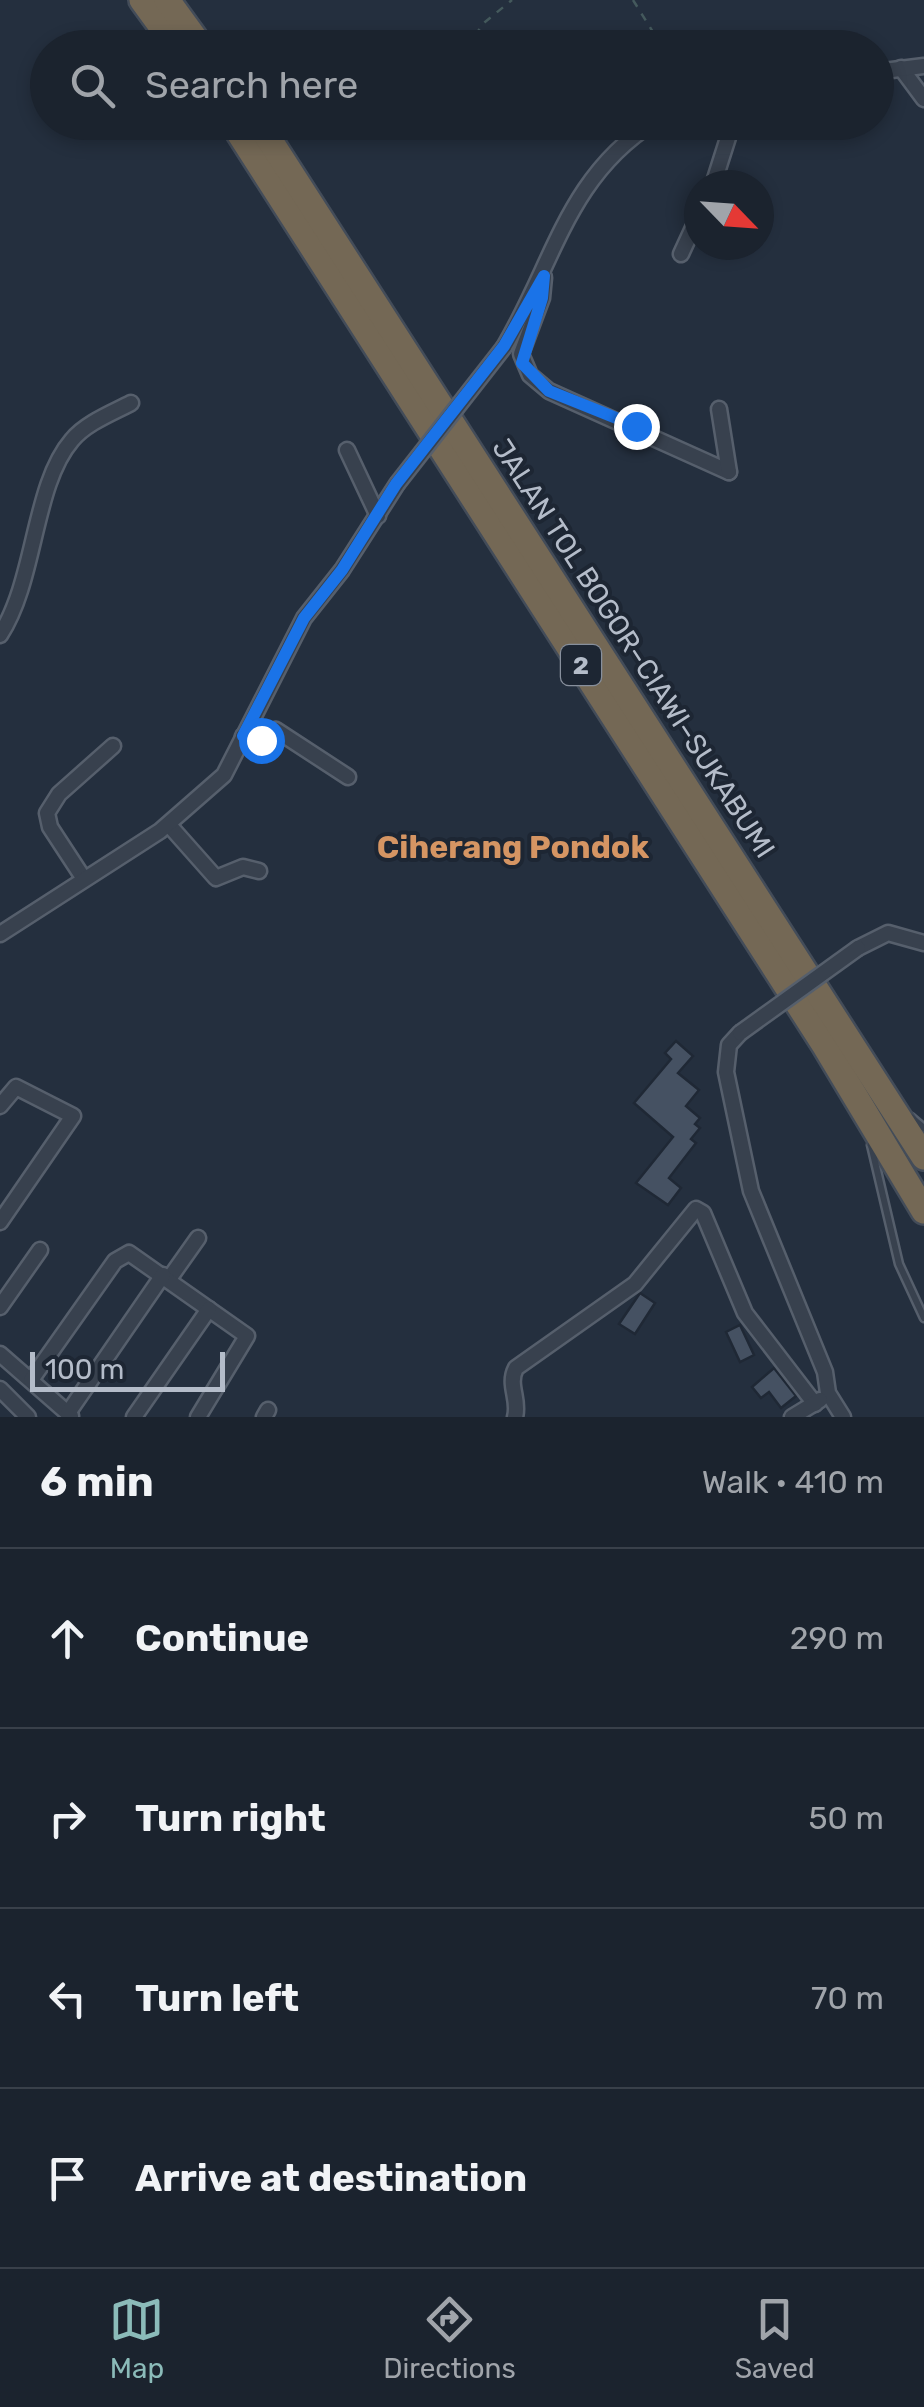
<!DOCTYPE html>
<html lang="en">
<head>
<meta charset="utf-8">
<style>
  body { margin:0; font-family:Rubik,sans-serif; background:#242b36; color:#f1f3f6 }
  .compass { position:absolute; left:684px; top:170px; width:90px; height:90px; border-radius:50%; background:#1b232e; box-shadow:0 5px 15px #0003; rotate:115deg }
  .scale { position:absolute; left:30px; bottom:25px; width:195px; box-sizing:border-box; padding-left:10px; border:5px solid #b4bcc9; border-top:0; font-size:28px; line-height:35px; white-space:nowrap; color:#b4bcc9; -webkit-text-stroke:8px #1d2633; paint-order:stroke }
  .stop { position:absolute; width:30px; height:30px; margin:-22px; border:8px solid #1a73e8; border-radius:50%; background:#fff }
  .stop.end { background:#1a73e8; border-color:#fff; box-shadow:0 2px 10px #0008 }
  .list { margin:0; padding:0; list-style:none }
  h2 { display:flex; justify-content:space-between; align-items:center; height:130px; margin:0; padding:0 40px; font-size:42px }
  h2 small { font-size:32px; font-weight:400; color:#a0a4aa }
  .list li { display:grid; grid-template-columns:65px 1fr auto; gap:30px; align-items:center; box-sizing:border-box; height:180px; padding:0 40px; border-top:2px solid #39404a }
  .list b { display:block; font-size:38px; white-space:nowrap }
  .list em { font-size:32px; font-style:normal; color:#a0a4aa }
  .icon { flex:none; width:55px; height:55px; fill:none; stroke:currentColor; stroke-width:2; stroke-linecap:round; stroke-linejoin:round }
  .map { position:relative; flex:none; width:924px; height:1417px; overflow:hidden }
  .search { position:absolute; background:#1b232e; box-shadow:0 5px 15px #0003; left:30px; right:30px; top:30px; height:110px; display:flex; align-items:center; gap:25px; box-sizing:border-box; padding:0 35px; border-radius:55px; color:#a0a4aa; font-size:38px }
  .sheet { height:850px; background:#1b232e }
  nav { display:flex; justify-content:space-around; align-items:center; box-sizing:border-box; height:140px; border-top:2px solid #39404a; background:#1b232e; font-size:28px; color:#a0a4aa }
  nav a { display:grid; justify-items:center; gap:5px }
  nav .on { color:#8bbbb9 }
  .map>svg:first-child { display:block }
  .building { fill:#455162; stroke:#1f2835; stroke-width:2.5 }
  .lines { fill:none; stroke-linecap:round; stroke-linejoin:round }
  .service-casing { stroke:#565f6c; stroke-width:11 }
  .minor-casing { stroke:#565f6c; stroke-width:19 }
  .motorway-casing { stroke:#434c59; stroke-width:30 }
  .path { stroke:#44595c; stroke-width:2.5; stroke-dasharray:8 8; stroke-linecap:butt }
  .service { stroke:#38414e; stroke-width:6 }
  .minor { stroke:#38414e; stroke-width:14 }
  .motorway { stroke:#746855; stroke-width:25 }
  .minor-bridge-casing { stroke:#565f6c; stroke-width:19; stroke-linecap:butt }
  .minor-bridge { stroke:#38414e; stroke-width:14 }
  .route { stroke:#1a73e8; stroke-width:12 }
  .labels { text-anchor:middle; stroke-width:8; stroke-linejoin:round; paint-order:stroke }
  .shield { fill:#1d2633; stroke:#878f9c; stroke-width:2.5 }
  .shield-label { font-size:25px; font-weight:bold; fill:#b4bcc9 }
  .street-label { font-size:28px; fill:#b4bcc9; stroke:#1d2633 }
  .quarter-label { font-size:32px; font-weight:bold; fill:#d59563; stroke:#1d2633 }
</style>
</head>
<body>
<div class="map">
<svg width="924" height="1417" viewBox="0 0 924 1417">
  <rect width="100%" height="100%" fill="#242f3e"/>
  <g class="building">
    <polygon points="676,1041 693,1056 678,1073 699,1090 686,1106 700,1118 695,1124 700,1128 691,1139 696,1143 669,1178 681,1188 668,1205 636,1183 673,1137 634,1103 671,1059 665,1053"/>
    <polygon points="640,1293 655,1303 635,1334 619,1324"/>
    <polygon points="740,1325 754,1355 740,1362 726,1332"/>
    <polygon points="774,1368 796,1396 781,1408 769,1392 761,1398 752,1387"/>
  </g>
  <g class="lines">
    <g class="service-casing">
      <g id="service">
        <polyline points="911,1117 924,1128"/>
        <polyline points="871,1145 899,1264 924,1318"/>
      </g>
    </g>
    <g class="minor-casing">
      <g id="minor">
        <polyline points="901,68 924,99"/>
        <polyline points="876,72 924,66"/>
        <polyline points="713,185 733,122"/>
        <polyline points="681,254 699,215"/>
        <polyline points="544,277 542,298 521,354 530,375 549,391 729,472"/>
        <path d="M504 347C554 263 567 177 654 122"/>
        <polyline points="719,409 729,472"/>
        <polyline points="347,450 378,516"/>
        <path d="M0 635C36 580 33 485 72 440 86 423 112 413 131 403"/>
        <polyline points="243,736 259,740 276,730 348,777"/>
        <polyline points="169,825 216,878 243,867 259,871"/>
        <polyline points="84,879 50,827 47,813 59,794 113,746"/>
        <polyline points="0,934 160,831 224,775 304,618 342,570 397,484"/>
        <polyline points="858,948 888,933 924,943"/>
        <polyline points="740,1033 729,1045 726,1072 751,1191 825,1372 828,1393 843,1417"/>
        <polyline points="0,1106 16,1087 73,1116 0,1222"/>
        <polyline points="169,1279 198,1238"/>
        <polyline points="0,1307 40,1250"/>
        <polyline points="0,1354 71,1416"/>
        <polyline points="31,1380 115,1261 129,1253 247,1336 198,1417"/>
        <polyline points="0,1389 28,1417"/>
        <polyline points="68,1413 163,1275"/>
        <polyline points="134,1417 209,1309"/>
        <polyline points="264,1417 268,1410"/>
        <path d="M515 1417C520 1399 507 1385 516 1368L635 1284 696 1209 703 1213 745 1313 815 1404"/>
        <polyline points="792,1417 820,1400"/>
      </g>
    </g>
    <g class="motorway-casing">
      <g id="motorway">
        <polyline points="142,0 177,48"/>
        <polyline points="167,0 202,48"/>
        <polyline points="232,122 825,1046 924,1211"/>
        <polyline points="258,122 924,1157"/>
      </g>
    </g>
    <g class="path">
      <polyline points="633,0 663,48"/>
      <polyline points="465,48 485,22 512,0"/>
    </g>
    <use href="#service" class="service"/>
    <use href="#minor" class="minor"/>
    <use href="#motorway" class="motorway"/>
    <g class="minor-bridge-casing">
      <g id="minor-bridge">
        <polyline points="397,484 504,347"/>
        <polyline points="740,1033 858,948"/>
      </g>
    </g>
    <use href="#minor-bridge" class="minor-bridge"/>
  </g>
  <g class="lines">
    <polyline class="route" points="261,740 243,736 304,618 342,570 396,484 504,346 544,276 542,298 522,363 549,391 636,426"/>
  </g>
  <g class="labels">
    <rect class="shield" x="561" y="645" width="40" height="40" rx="8"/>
    <g class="shield-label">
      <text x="581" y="674">2</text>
    </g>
    <g class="street-label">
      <text transform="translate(634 648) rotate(57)" y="10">JALAN TOL BOGOR–CIAWI–SUKABUMI</text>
    </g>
    <g class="quarter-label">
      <text x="513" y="858">Ciherang Pondok</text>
    </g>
  </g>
</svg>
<svg class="compass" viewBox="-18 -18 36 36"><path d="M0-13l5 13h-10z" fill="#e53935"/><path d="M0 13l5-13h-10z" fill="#a0a4aa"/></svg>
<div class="scale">100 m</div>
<div class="stop" style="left:261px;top:740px"></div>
<div class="stop end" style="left:636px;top:426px"></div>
<div class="search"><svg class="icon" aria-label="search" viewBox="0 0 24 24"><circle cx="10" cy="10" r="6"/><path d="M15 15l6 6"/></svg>Search here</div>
</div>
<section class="sheet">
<h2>6 min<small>Walk · 410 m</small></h2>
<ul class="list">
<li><svg class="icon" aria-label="ahead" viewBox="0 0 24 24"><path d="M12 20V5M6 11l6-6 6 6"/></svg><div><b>Continue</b></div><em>290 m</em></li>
<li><svg class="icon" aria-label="right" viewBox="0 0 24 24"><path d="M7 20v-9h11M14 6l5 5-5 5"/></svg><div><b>Turn right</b></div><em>50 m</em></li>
<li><svg class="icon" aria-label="left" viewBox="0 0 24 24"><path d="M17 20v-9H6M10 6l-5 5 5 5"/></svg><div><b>Turn left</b></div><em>70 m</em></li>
<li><svg class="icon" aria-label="arrive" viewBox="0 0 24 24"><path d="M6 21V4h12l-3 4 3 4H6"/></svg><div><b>Arrive at destination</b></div></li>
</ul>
</section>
<nav>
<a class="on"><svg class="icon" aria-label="map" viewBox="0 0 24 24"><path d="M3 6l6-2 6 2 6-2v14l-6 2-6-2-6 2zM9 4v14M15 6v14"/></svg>Map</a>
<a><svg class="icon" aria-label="directions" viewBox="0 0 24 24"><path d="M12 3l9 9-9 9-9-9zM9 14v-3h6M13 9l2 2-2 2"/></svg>Directions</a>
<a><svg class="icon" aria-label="saved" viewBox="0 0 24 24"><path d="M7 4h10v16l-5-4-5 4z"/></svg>Saved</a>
</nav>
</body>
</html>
